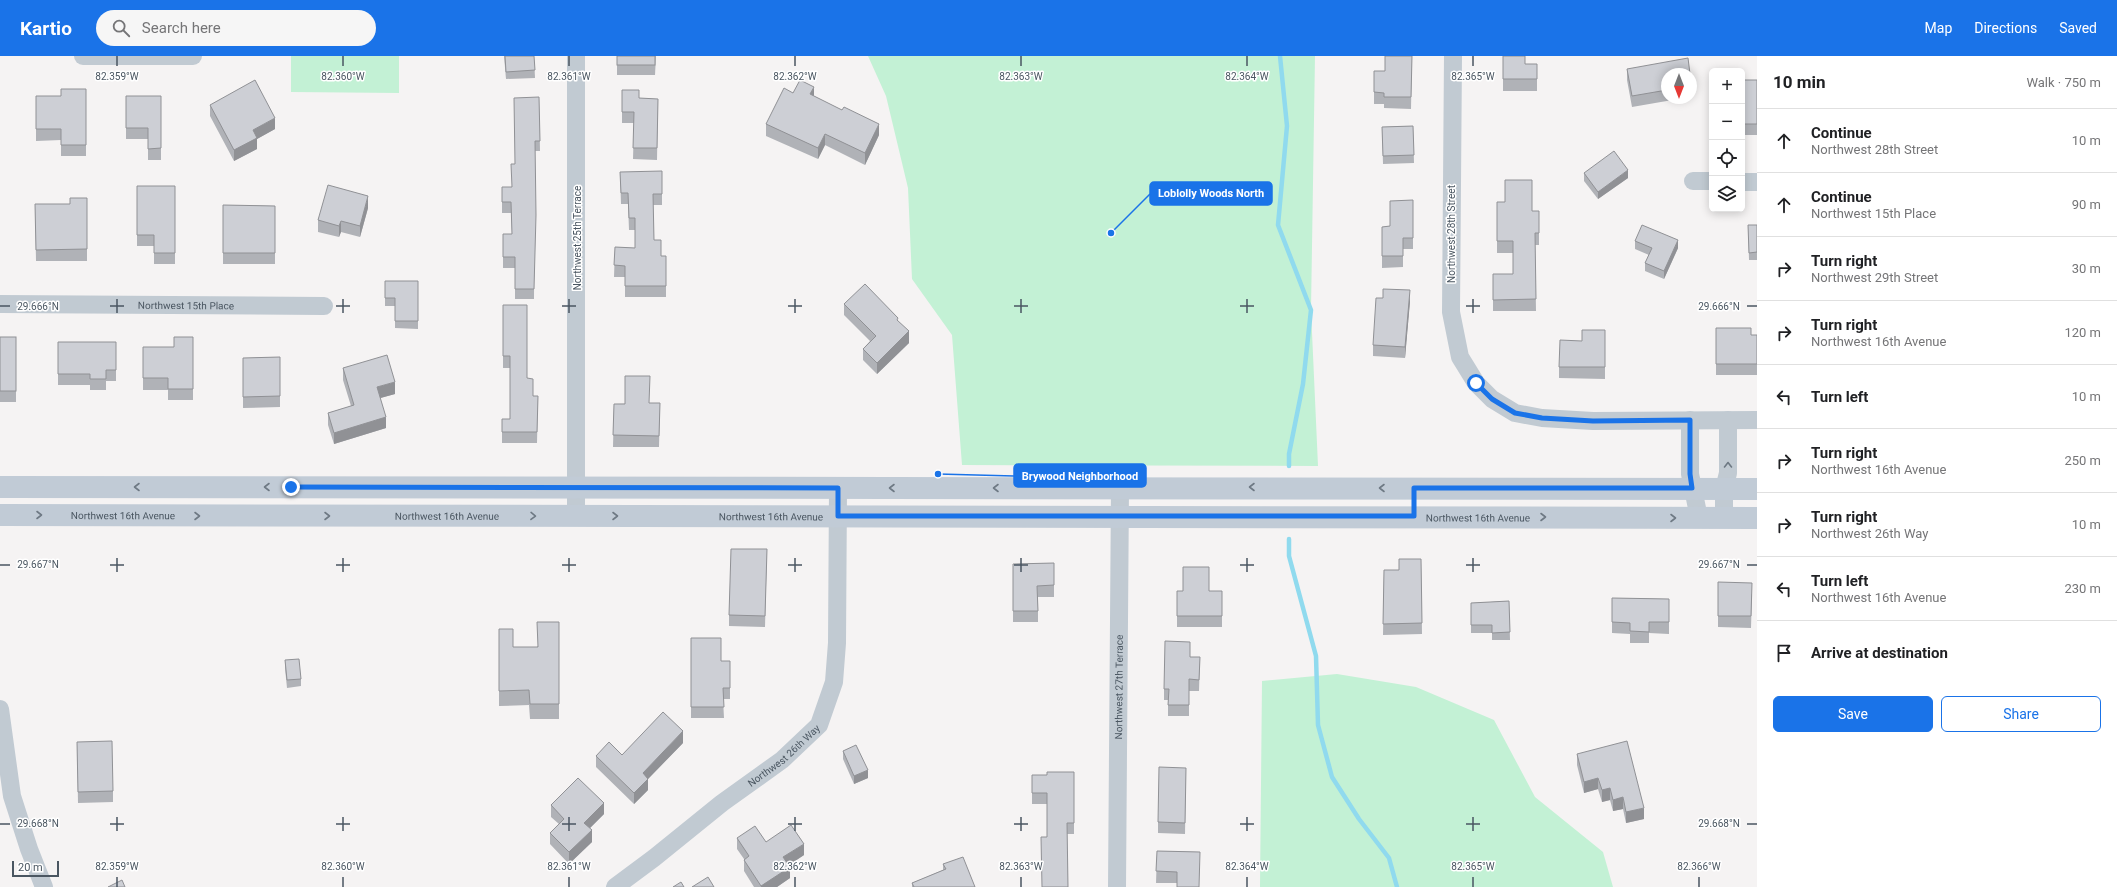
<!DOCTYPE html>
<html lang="en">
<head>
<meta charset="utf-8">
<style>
  body { margin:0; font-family:Roboto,sans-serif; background:#f6f6f6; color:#202124 }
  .controls { position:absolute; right:12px; top:12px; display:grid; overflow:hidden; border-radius:6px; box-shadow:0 2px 10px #0003 }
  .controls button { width:36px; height:36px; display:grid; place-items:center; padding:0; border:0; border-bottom:1px solid #e0e0e0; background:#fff; color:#202124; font:20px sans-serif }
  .compass { position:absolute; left:1661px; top:12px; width:36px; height:36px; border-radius:50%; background:#fff; box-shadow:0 2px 10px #0003; rotate:180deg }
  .scale { position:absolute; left:12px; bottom:10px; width:47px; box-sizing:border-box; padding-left:4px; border:2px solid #4a5661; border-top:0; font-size:11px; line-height:14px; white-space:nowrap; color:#4a5661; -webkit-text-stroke:3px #fff; paint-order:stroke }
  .stop { position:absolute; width:12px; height:12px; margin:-9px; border:3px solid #1a73e8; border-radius:50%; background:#fff }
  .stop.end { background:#1a73e8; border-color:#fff; box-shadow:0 1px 4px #0008 }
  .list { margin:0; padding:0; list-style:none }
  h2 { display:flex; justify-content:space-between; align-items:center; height:52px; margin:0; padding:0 16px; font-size:17px }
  h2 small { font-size:13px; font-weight:400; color:#757577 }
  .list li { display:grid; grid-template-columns:26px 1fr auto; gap:12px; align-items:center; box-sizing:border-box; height:64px; padding:0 16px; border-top:1px solid #e0e0e0 }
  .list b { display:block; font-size:15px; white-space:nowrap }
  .list p { margin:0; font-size:13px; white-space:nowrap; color:#757577 }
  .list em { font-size:13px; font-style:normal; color:#757577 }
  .actions { display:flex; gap:8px; padding:12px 16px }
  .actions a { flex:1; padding:9px 0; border:1px solid #1a73e8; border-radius:6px; text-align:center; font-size:14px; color:#1a73e8 }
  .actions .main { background:#1a73e8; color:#fff }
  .icon { flex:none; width:22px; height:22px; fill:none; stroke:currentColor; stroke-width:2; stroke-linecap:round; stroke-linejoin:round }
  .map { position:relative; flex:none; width:1757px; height:831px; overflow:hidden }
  header { display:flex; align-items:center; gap:24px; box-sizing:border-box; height:56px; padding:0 20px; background:#1a73e8; color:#fff }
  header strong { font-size:19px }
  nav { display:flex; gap:22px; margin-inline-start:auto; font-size:14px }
  .search { width:280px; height:36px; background:#f6f6f6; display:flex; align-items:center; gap:10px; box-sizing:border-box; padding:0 14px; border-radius:22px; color:#757577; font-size:15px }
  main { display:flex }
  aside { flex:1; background:#fff }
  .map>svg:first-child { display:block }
  .green { fill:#c3f1d5 }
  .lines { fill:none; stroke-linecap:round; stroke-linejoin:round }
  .stream { stroke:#90daee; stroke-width:4.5 }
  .minor { stroke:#c1cad2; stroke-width:18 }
  .secondary { stroke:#c1cbd6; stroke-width:22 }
  .wall { fill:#b0b2b7 }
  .shaded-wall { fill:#909195 }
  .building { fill:#cdcfd5; stroke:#909195 }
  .oneway { stroke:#6e7983 }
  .oneway2 { stroke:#6e7984 }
  .route { stroke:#1a73e8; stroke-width:5 }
  .ticks { fill:none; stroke:#4a5661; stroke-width:1.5 }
  .labels { text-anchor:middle; stroke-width:3; stroke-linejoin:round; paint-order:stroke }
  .street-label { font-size:10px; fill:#4a5661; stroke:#fff }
  .ticks-label { font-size:10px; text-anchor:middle; fill:#4a5661; stroke:#fff; stroke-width:3; stroke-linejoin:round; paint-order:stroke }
  .leader { fill:none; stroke:#1a73e8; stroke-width:1.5 }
  .callout-dot { fill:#1a73e8; stroke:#fff; stroke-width:1.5 }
  .callout { fill:#1a73e8; stroke:#1a73e8; stroke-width:1.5 }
  .callout-label { font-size:11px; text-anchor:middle; font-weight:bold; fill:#fff }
</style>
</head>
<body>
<header>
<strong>Kartio</strong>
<div class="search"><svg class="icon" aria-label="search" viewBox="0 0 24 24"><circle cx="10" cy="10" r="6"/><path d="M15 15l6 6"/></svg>Search here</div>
<nav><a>Map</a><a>Directions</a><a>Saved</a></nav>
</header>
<main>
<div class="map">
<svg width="1757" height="831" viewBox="0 0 1757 831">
  <rect width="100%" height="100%" fill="#f5f3f3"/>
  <g class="green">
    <polygon points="291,0 399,0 399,37 291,36"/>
    <polygon points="868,0 1315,0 1311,254 1318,410 962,409 952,279 912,223 908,132 886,40"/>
    <polygon points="1337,618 1416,631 1494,664 1535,741 1603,796 1613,831 1260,831 1262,625"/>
  </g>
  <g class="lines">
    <g class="stream">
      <polyline points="1280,0 1287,70 1278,169 1311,254 1303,328 1289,398 1289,410"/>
      <polyline points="1289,483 1289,500 1316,600 1318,669 1332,721 1359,763 1389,802 1397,831"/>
    </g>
    <g class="minor">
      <polyline points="83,0 193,0"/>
      <polyline points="1453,0 1451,256 1460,301 1476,327 1492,343 1515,357 1542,362 1593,365 1757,364"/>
      <polyline points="1693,125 1712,125"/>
      <polyline points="1742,126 1757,126"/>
      <path id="s1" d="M0 248 324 250"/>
      <polyline points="1690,364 1690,418 1699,462"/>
      <polyline points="576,460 576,0"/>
      <polyline points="1724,462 1724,433 1728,417 1728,364"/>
      <polyline points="0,653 12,740 29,793 44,831"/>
      <path id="s2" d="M615 831 654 802 722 747 782 704 819 669 834 626 837 587 838 432"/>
      <path id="s3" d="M1117 831 1120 432"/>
    </g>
    <g class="secondary">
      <polyline points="0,431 1757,433"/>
      <path id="s4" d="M0 459 1757 462"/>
    </g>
  </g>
  <g class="wall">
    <polygon points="504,0 534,0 535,22 506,23"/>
    <polygon points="617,0 656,0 655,19 617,19"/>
    <polygon points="1412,0 1411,53 1384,52 1384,48 1374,48 1374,15 1385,15"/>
    <polygon points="1503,0 1525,8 1537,8 1537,35 1503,35"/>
    <polygon points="1627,13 1667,18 1667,42 1684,42 1632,51 1627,24"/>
    <polygon points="1691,22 1692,29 1692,40 1691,41"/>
    <rect x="1742" y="24" width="15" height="55"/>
    <polygon points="86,33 86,100 61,100 61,84 36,85 36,40 61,40"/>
    <polygon points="622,34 639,42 658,43 657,104 633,103 634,67 622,67"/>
    <polygon points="793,37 814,40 879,79 865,109 825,89 818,103 766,80 766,68"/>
    <polygon points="126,40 161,40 161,104 148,104 148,83 126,83"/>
    <polygon points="539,41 540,95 535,95 534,243 515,243 515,212 503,212 503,178 512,178 511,157 502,157 502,131 512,131 515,108"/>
    <polygon points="210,49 275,73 257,83 257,93 234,105 210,60"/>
    <polygon points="1413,70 1414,107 1383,108 1382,71"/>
    <polygon points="620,116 662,138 662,149 653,149 654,184 661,200 666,200 666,241 625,241 625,221 614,221 615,191 635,192 635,174 629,174 628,148 621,148"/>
    <polygon points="1584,117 1628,122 1598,143 1584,125"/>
    <polygon points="137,130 175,130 175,208 154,208 154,190 137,190"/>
    <polygon points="87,142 87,205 36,205 35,148 70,148"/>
    <polygon points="1413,144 1413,193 1403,193 1403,211 1382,212 1382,171 1390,170"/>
    <polygon points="1497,146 1532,155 1539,155 1539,189 1535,189 1536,255 1493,255 1493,218 1513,218 1513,197 1497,197"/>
    <polygon points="223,149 275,150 275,208 223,208"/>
    <polygon points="368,152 360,181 341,176 339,181 318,176 318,164"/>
    <polygon points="1748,169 1757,169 1757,204 1749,204"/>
    <polygon points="1635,185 1678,192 1664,223 1645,215 1645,207 1649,199 1635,193"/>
    <polygon points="385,225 418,225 418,273 395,272 395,250 385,250"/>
    <polygon points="1410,245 1405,302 1373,300 1373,289"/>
    <polygon points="844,248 898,265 909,287 877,318 863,304 863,293 870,285 844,259"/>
    <polygon points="503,249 533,340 538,340 537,387 502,387 502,363 510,363 510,312 503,312"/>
    <polygon points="1716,272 1751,279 1757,279 1757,319 1716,319"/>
    <polygon points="1605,274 1605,323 1559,322 1559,311 1582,285"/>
    <rect x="0" y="281" width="16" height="65"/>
    <polygon points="193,281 193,344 168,344 168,334 143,334 143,291 174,291"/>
    <polygon points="58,286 116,286 116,325 106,325 106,334 90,334 90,329 58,329"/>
    <polygon points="280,301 280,351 243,352 243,302"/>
    <polygon points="343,312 395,338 380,342 386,372 334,388 328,369 328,357 351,350 343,324"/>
    <polygon points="660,347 659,391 613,391 614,348"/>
    <polygon points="767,493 765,571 729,570 729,559"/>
    <polygon points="1421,503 1422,578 1383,579 1384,514 1399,514"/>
    <polygon points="1054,507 1054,541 1038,541 1038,566 1013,566 1013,508"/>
    <rect x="1177" y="535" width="45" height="36"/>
    <polygon points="1752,538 1751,572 1718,571 1718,560"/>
    <polygon points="1612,542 1669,543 1669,578 1649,577 1649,587 1630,587 1630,578 1612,577"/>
    <polygon points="1509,545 1510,584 1492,584 1492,577 1471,577 1471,547"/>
    <polygon points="559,566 559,663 530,663 529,649 499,650 499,573 513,591 537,591"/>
    <polygon points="691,582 721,605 730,605 730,643 723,643 724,662 691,662"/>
    <polygon points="1190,601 1200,601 1199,635 1189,635 1189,660 1168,660 1168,644 1164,644 1164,633"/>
    <polygon points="285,604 301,623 301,630 287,632 285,612"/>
    <polygon points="77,686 113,735 113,746 78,747"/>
    <polygon points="683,687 648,723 648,734 634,748 596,711 596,700 622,699"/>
    <polygon points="843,695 868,722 854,728 843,703"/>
    <polygon points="1577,698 1644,763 1626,767 1623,753 1613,755 1610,744 1602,746 1598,733 1584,737 1577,709"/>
    <polygon points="1186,712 1185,778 1158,777 1158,766"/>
    <polygon points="1074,716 1074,778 1067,778 1068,831 1047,781 1047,748 1032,748 1032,719 1047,719"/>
    <polygon points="551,749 604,758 590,772 592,786 569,808 550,788 550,777 559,768 551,761"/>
    <polygon points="737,782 804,799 789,809 790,822 777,831 754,831 744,815 744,803 737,793"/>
    <polygon points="1157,795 1200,796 1177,827 1156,827"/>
    <polygon points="943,808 975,831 912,831 912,827 943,814"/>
  </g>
  <g class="shaded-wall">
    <polygon points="814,31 814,42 810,38"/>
    <polygon points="275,62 275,73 257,83 257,93 234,105 234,94 253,74"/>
    <polygon points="879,68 879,79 865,109 865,97"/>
    <polygon points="825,78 825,89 818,103 818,92"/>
    <polygon points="1628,114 1628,122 1598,143 1598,136"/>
    <polygon points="368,140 368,152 360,181 360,170"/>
    <polygon points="341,165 341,176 339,181 339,170"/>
    <polygon points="1678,184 1678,192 1664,223 1664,215"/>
    <polygon points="1410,234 1410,245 1405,302 1405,291"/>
    <polygon points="909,275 909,287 877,318 877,307"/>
    <polygon points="395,326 395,338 377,343 377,331"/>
    <polygon points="386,361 386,372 334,388 334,377"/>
    <polygon points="683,675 683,687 648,723 648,734 634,748 634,737 643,717"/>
    <polygon points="868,714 868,722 854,728 854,720"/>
    <polygon points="1598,722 1598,733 1584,737 1584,726"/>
    <polygon points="1610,732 1610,744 1602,746 1602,734"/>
    <polygon points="1623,741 1623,753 1613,755 1613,744"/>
    <polygon points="604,747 604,758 584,778 584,767"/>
    <polygon points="1644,752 1644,763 1626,767 1626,756"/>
    <polygon points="592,774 592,786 569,808 569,796"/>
    <polygon points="804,788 804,799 783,813 783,801"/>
    <polygon points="790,811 790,822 777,831 761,831 761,830"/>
  </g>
  <g class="building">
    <polygon points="505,0 534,0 535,14 506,16"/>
    <rect x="617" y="0" width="38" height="9"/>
    <polygon points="1385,0 1412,0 1411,41 1384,41 1384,37 1374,36 1374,15 1385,15"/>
    <polygon points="1503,0 1525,0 1525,8 1537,8 1537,23 1503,23"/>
    <polygon points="1688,2 1690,18 1667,18 1667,34 1632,40 1627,13"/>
    <polygon points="255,24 275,62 253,74 257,82 234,94 210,49"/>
    <polygon points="800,24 814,31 810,38 842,54 844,51 879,68 865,97 825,78 818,92 766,68 784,32 793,37"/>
    <rect x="1742" y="24" width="15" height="44"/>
    <polygon points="61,33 86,33 86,89 61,89 61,73 36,73 36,40 61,40"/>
    <polygon points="622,34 639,34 639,42 658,43 657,92 633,92 634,56 622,56"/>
    <polygon points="126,40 161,40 161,92 148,93 148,72 126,72"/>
    <polygon points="539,41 540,85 535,85 536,159 534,233 515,233 515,201 503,201 503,178 512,178 511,146 502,146 502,131 512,131 511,108 515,108 514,42"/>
    <polygon points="1413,70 1414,99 1383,100 1382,71"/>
    <polygon points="1614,95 1628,114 1598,136 1584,117"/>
    <polygon points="662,115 662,138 653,138 654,184 661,184 661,200 666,200 666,230 625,230 625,210 614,209 615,191 635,192 635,162 629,162 628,137 621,137 620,116"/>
    <polygon points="1505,124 1532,124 1532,155 1539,155 1539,177 1535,177 1536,243 1493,244 1493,218 1513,218 1513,185 1497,185 1497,146 1505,146"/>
    <polygon points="328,129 368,140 360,170 341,165 339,170 318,164"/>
    <polygon points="137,130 175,130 175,197 154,197 154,179 137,179"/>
    <polygon points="70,142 87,142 87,193 36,194 35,148 70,148"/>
    <polygon points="1413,144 1413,182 1403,182 1403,200 1382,200 1382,171 1390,170 1390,145"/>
    <polygon points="223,149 275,150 275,197 223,197"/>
    <polygon points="1642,169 1678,184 1664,215 1645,207 1652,192 1635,185"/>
    <polygon points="1748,169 1757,169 1757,196 1749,197"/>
    <polygon points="385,225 418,225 418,265 395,265 395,242 385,242"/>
    <polygon points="865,228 898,262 897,264 909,275 877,307 863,293 876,280 844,248"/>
    <polygon points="1383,233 1410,234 1405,291 1373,289 1376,242 1383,242"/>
    <polygon points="503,249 527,249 527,322 533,323 533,340 538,340 537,376 502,376 502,363 510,363 510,300 503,300"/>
    <polygon points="1716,272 1751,272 1751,279 1757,279 1757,308 1716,308"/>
    <polygon points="1582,274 1605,274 1605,311 1559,311 1560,284 1582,285"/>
    <rect x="0" y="281" width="16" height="54"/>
    <polygon points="174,281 193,281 193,333 168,333 168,322 143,322 143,291 174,291"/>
    <polygon points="58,286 116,286 116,314 106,314 106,323 90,323 90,318 58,318"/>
    <polygon points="387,299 395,326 377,331 386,361 334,377 328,357 354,349 343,312"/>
    <polygon points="280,301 280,340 243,341 243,302"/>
    <polygon points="625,320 650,320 649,347 660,347 659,380 613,379 614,348 625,348"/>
    <polygon points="731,493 767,493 765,560 729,559"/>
    <polygon points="1399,503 1421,503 1422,567 1383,568 1384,514 1399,514"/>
    <polygon points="1054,507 1054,529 1037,530 1038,555 1013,555 1013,508"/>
    <polygon points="1183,511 1209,511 1209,535 1222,535 1222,560 1177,560 1177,535 1183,535"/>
    <polygon points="1718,526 1752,527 1751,560 1718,560"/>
    <polygon points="1612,542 1669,543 1669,566 1649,566 1649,576 1630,575 1630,567 1612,566"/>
    <polygon points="1509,545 1510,576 1492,577 1492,569 1471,569 1471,547"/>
    <polygon points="537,566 559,566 559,648 530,648 529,634 499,635 499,573 513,573 513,591 538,591"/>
    <polygon points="691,582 721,582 721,605 730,605 730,632 723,632 724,651 691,651"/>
    <polygon points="1165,585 1190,586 1190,601 1200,601 1199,624 1189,623 1189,649 1168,649 1169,633 1164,633"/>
    <polygon points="299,603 301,623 287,624 285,604"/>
    <polygon points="663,656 683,675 643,717 648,723 634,737 596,700 609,686 622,699"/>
    <polygon points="112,685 113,735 78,736 77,686"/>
    <polygon points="1627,685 1644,752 1626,756 1623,741 1613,744 1610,732 1602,734 1598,722 1584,726 1577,698"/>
    <polygon points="856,689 868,714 854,720 843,695"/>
    <polygon points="1159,711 1186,712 1185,767 1158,766"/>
    <polygon points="1047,716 1074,716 1074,767 1067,767 1068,831 1042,831 1041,781 1047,781 1047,737 1032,737 1032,719 1047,719"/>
    <polygon points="578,722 604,747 584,767 592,774 569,796 550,777 564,763 551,749"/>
    <polygon points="791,769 804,788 783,801 790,811 761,830 744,804 749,800 737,782 755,770 766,786"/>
    <polygon points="1157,795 1200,796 1199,831 1177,831 1177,816 1156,815"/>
    <polygon points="963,801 975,831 914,831 912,827 946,813 943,808"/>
    <polygon points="708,821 714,831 692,831"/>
    <polygon points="122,824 125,831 108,831"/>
    <polygon points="681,826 684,831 673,831"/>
  </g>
  <defs><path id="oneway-chevron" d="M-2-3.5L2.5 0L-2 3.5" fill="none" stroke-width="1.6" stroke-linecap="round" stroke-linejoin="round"/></defs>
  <use class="oneway" href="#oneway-chevron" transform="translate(1728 409) rotate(-90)"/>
  <g class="oneway2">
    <use href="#oneway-chevron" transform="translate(137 431) rotate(-180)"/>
    <use href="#oneway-chevron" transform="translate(267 431) rotate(-180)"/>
    <use href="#oneway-chevron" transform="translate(1252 431) rotate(180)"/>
    <use href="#oneway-chevron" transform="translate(892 432) rotate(180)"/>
    <use href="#oneway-chevron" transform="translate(996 432) rotate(180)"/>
    <use href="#oneway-chevron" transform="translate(1382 432) rotate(-180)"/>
    <use href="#oneway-chevron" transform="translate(39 459)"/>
    <use href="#oneway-chevron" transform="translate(197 460)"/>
    <use href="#oneway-chevron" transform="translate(327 460)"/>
    <use href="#oneway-chevron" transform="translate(533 460) rotate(1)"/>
    <use href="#oneway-chevron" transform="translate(615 460)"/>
    <use href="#oneway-chevron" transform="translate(1543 461)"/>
    <use href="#oneway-chevron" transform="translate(1673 462)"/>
  </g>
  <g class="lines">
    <polyline class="route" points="291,431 838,432 838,460 1414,460 1414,432 1692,432 1690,418 1690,364 1593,365 1542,362 1515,357 1492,343 1476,327"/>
  </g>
  <path class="ticks" d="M117 0V10M343 0V10M569 0V10M795 0V10M1021 0V10M1247 0V10M1473 0V10M117 243V257M343 243V257M569 243V257M795 243V257M1021 243V257M1247 243V257M1473 243V257M0 250H10M110 250H124M336 250H350M562 250H576M788 250H802M1014 250H1028M1240 250H1254M1466 250H1480M1747 250H1757M117 502V516M343 502V516M569 502V516M795 502V516M1021 502V516M1247 502V516M1473 502V516M0 509H10M110 509H124M336 509H350M562 509H576M788 509H802M1014 509H1028M1240 509H1254M1466 509H1480M1747 509H1757M117 761V775M343 761V775M569 761V775M795 761V775M1021 761V775M1247 761V775M1473 761V775M0 768H10M110 768H124M336 768H350M562 768H576M788 768H802M1014 768H1028M1240 768H1254M1466 768H1480M1747 768H1757M117 821V831M343 821V831M569 821V831M795 821V831M1021 821V831M1247 821V831M1473 821V831M1699 821V831"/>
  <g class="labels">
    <g class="street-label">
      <text transform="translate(1451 178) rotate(-90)" y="4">Northwest 28th Street</text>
      <text transform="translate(577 182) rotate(-90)" y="4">Northwest 25th Terrace</text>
      <text dy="4" stroke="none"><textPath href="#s1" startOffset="186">Northwest 15th Place</textPath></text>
      <text dy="4" stroke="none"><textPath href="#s4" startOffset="123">Northwest 16th Avenue</textPath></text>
      <text dy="4" stroke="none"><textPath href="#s4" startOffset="447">Northwest 16th Avenue</textPath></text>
      <text dy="4" stroke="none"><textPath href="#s4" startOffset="771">Northwest 16th Avenue</textPath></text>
      <text dy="4" stroke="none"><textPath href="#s4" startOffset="1478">Northwest 16th Avenue</textPath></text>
      <text dy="4" stroke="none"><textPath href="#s3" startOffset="200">Northwest 27th Terrace</textPath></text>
      <text dy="4" stroke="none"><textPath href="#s2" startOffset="214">Northwest 26th Way</textPath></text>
    </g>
  </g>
  <g class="ticks-label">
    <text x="117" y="24">82.359°W</text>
    <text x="343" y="24">82.360°W</text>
    <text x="569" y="24">82.361°W</text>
    <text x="795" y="24">82.362°W</text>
    <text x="1021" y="24">82.363°W</text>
    <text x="1247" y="24">82.364°W</text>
    <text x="1473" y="24">82.365°W</text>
    <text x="1719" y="254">29.666°N</text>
    <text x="38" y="254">29.666°N</text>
    <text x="1719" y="512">29.667°N</text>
    <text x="38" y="512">29.667°N</text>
    <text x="1719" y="771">29.668°N</text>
    <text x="38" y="771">29.668°N</text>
    <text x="117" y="814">82.359°W</text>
    <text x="343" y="814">82.360°W</text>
    <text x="569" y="814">82.361°W</text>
    <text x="795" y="814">82.362°W</text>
    <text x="1021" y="814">82.363°W</text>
    <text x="1247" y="814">82.364°W</text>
    <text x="1473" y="814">82.365°W</text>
    <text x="1699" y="814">82.366°W</text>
  </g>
  <path class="leader" d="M1111 177L1150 138M938 418L1014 420"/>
  <g class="callout-dot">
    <circle cx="1111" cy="177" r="4"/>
    <circle cx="938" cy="418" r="4"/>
  </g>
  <g class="callout">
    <rect x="1150" y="126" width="122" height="23" rx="4"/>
    <rect x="1014" y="408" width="132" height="23" rx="4"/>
  </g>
  <g class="callout-label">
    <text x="1211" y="141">Loblolly Woods North</text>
    <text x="1080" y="424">Brywood Neighborhood</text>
  </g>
</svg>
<div class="controls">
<button>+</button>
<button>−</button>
<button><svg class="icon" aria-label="locate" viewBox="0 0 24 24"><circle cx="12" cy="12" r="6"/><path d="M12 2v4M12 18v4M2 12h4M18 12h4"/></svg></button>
<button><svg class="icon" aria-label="layers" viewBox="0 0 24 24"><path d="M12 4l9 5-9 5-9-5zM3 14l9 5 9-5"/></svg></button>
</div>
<svg class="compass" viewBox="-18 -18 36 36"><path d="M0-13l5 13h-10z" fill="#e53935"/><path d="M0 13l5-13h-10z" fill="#757577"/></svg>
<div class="scale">20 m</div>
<div class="stop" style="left:1476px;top:327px"></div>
<div class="stop end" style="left:291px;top:431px"></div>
</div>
<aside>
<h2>10 min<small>Walk · 750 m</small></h2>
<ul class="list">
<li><svg class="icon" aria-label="ahead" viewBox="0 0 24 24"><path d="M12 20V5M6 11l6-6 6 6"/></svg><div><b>Continue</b><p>Northwest 28th Street</p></div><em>10 m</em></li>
<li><svg class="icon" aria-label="ahead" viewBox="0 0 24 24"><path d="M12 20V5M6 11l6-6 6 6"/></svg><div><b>Continue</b><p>Northwest 15th Place</p></div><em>90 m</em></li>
<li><svg class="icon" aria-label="right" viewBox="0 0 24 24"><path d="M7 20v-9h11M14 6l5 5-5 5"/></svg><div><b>Turn right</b><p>Northwest 29th Street</p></div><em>30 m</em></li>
<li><svg class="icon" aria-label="right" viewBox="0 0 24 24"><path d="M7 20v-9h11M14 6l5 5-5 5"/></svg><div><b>Turn right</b><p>Northwest 16th Avenue</p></div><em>120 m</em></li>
<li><svg class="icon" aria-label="left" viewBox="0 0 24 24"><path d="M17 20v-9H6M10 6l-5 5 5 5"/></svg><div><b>Turn left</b></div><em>10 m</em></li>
<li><svg class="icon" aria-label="right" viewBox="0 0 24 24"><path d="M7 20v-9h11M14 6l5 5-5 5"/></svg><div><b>Turn right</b><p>Northwest 16th Avenue</p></div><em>250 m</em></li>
<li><svg class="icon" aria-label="right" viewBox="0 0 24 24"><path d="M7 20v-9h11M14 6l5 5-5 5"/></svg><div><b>Turn right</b><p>Northwest 26th Way</p></div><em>10 m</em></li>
<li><svg class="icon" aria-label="left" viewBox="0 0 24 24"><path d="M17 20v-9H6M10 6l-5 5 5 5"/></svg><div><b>Turn left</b><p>Northwest 16th Avenue</p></div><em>230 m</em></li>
<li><svg class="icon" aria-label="arrive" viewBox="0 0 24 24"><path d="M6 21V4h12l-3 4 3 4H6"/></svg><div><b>Arrive at destination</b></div></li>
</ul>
<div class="actions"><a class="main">Save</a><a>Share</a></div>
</aside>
</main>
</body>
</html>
